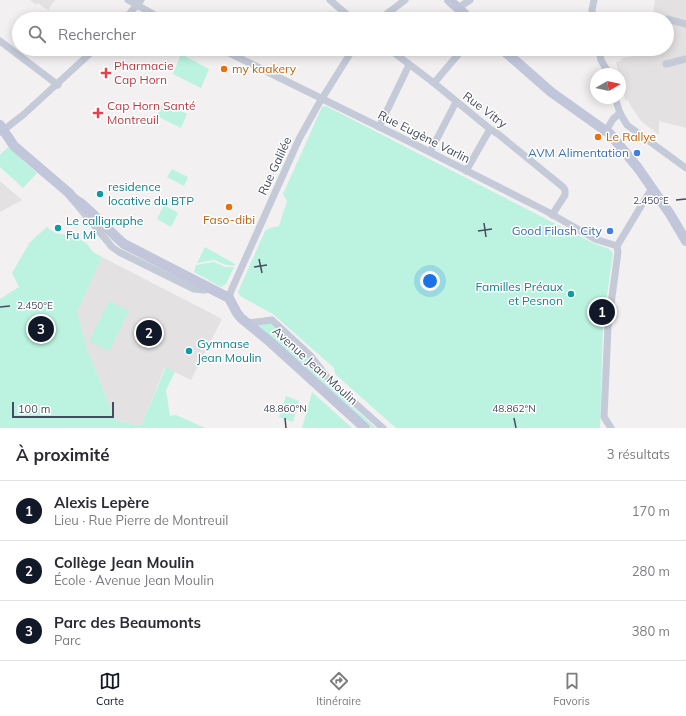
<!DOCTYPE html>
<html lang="fr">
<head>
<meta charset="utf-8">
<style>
  body { margin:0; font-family:Mulish,sans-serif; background:#f2f2f3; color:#2b2b33 }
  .compass { position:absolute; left:590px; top:68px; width:36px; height:36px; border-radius:50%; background:#fff; box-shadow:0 2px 10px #0003; rotate:81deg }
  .scale { position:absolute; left:12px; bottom:10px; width:102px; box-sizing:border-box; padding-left:4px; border:2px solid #464c5f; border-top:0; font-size:11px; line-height:14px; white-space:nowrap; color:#464c5f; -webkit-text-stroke:3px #fff; paint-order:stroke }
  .you { position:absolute; left:430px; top:281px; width:14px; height:14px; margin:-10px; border:3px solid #fff; border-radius:50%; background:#1a73e8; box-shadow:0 0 0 6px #1a73e833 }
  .badge { display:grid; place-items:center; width:26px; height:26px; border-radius:50%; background:#111827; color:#fff; font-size:13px; font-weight:700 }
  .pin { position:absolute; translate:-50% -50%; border:2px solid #fff; box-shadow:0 1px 4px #0006 }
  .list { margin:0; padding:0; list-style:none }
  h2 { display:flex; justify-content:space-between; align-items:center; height:52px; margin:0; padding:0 16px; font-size:17px }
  h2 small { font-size:13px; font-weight:400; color:#7c7c81 }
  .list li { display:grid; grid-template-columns:26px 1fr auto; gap:12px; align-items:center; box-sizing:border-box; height:60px; padding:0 16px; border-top:1px solid #e1e1e2 }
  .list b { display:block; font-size:15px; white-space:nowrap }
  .list p { margin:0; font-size:13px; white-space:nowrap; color:#7c7c81 }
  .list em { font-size:13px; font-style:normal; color:#7c7c81 }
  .icon { flex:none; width:22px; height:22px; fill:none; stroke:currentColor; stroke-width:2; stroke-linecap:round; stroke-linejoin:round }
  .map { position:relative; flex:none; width:686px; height:428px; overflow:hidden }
  .search { position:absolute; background:#fff; box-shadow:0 2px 10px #0003; left:12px; right:12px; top:12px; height:44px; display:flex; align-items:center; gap:10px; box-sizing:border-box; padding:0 14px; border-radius:22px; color:#7c7c81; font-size:15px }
  .sheet { height:232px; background:#fff }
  nav { display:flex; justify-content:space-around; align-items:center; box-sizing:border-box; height:56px; border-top:1px solid #e1e1e2; background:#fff; font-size:11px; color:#7c7c81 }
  nav a { display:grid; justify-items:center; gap:2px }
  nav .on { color:#111827 }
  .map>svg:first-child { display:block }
  .education { fill:#e3e1e1 }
  .green { fill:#bbf3e0 }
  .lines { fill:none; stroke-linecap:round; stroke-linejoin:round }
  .minor { stroke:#c5cad8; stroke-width:7 }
  .secondary { stroke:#c1c6da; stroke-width:10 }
  .ticks { fill:none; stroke:#464c5f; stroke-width:1.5 }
  .food-dot { fill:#e8710a; stroke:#fff; stroke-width:1.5 }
  .health-dot { fill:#e0444e; stroke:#fff; stroke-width:1.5 }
  .shop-dot { fill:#3f7fe0; stroke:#fff; stroke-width:1.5 }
  .culture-dot { fill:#0f9aa8; stroke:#fff; stroke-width:1.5 }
  .labels { text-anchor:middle; stroke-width:3; stroke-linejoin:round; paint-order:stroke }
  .health-label { font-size:12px; fill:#be3a42; stroke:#fff; text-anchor:start }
  .food-label { font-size:12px; fill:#c56008; stroke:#fff; text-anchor:start }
  .street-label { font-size:12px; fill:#464c5f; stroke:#fff }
  .shop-label { font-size:12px; fill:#366cbe; stroke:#fff; text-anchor:end }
  .culture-label { font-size:12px; fill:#0d838f; stroke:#fff; text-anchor:start }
  .ticks-label { font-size:10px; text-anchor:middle; fill:#464c5f; stroke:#fff; stroke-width:3; stroke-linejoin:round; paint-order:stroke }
</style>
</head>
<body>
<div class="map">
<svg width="686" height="428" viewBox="0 0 686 428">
  <rect width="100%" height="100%" fill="#f2f0f0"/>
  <g class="education">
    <polygon points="30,0 55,0 48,10 38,3 36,5"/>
    <polygon points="655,0 686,0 686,128 659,121 659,135 641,121 628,101 625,100 620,74 619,74 616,62 620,61 623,58 659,52 659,49 667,49 667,19 652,19"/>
    <polygon points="0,181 22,200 0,212"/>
    <polygon points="102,257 222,319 191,380 165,367 141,426 115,420 86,346 77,312"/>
  </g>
  <g class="green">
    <polygon points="181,54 209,69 201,88 173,74"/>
    <polygon points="164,101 187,114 181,128 157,116"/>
    <polygon points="326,106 593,243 609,249 613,253 603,323 600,428 396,428 335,374 334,368 273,314 240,296 238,292 265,231 270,228 279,226 287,201 283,194 322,107"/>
    <polygon points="8,147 37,173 23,188 0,167 0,155"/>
    <polygon points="172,169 188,177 184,186 167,177"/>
    <polygon points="164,205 178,213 171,227 157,219"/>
    <polygon points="47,227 55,233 76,237 87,244 93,252 102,257 77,312 86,346 115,420 141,426 166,367 175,372 166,390 170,416 176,415 205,428 0,428 0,299 19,287 12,273 30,242"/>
    <polygon points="205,247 235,264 234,266 226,265 214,260 197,263"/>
    <polygon points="214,262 225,267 234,267 226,284 221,287 208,280 208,278 207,279 194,272 196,265"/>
    <polygon points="109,301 129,311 109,351 89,341"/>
    <polygon points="269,321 310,360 326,383 376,428 372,428 255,324"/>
    <polygon points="312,392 352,428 302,428"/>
    <polygon points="286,396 299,401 293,422 279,417"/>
  </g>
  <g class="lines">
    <g class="minor">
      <polyline points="128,0 162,19"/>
      <polyline points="330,0 352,19"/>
      <polyline points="458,8 470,0"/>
      <polyline points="125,19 141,0"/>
      <polyline points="380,19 405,0"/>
      <polyline points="593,19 592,10 594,0"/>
      <polyline points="667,19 686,24"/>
      <polyline points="0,41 58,85"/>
      <polyline points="221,49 408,141 546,211 595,239 617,246"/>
      <polyline points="389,49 434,83 490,129 498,134 563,187 565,190 565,195 552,215"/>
      <polyline points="599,49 601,60 609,74"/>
      <polyline points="666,64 686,59"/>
      <polyline points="434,83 462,50"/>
      <polyline points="615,98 620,113 627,125 686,168"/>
      <polyline points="379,127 409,65"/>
      <polyline points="606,131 613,119 620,113"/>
      <polyline points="1,132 23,115 95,49"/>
      <polyline points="430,152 456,102"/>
      <polyline points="466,171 490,129"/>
      <polyline points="73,200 112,247 119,252 194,289 203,290 211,289"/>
      <polyline points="229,298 231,291 299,139 318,105 353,49"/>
      <polyline points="248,323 272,320 311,356 330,381 383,428"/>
      <polyline points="611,428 604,417 608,327 618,252 617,246 652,188"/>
    </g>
    <g class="secondary">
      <polyline points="449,0 470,19"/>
      <polyline points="502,49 551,92 610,134 638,168 670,214 686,241"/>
      <path d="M0 125 14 146 69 193C74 201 76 199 83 205 97 217 110 232 124 244L229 298 237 313 241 318 269 341 365 428"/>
    </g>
  </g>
  <path class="ticks" d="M676 200 686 199M484 223 486 237M478 231 492 229M259 259 262 273M254 267 267 265M0 307 10 306M285 418 286 428M514 418 516 428"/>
  <g class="food-dot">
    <circle cx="224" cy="69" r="4"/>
    <circle cx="598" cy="137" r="4"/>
    <circle cx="229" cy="207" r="4"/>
  </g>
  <g class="health-dot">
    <path d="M104 67h4v4h4v4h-4v4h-4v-4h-4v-4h4z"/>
    <path d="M96 107h4v4h4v4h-4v4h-4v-4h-4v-4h4z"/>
  </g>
  <g class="shop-dot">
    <circle cx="637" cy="153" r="4"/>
    <circle cx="610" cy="231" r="4"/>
  </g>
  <g class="culture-dot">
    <circle cx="100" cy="194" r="4"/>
    <circle cx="58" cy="228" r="4"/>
    <circle cx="571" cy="294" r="4"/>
    <circle cx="189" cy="351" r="4"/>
  </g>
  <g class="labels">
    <g class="health-label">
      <text x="114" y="70">Pharmacie<tspan x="114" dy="14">Cap Horn</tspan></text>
      <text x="107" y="110">Cap Horn Santé<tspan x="107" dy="14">Montreuil</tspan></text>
    </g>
    <g class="food-label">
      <text x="232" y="73">my kaakery</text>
      <text x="606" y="141">Le Rallye</text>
      <text x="229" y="224" text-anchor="middle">Faso-dibi</text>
    </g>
    <g class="street-label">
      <text transform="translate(485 110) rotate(37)" y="4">Rue Vitry</text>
      <text transform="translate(424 137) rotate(27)" y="4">Rue Eugène Varlin</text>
      <text transform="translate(275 166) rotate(-65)" y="4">Rue Galilée</text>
      <text transform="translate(315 366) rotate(42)" y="4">Avenue Jean Moulin</text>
    </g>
    <g class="shop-label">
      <text x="629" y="157">AVM Alimentation</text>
      <text x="602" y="235">Good Filash City</text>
    </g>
    <g class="culture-label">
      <text x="108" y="191">residence<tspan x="108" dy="14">locative du BTP</tspan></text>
      <text x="66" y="225">Le calligraphe<tspan x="66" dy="14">Fu Mi</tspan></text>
      <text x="563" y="291" text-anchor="end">Familles Préaux<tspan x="563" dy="14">et Pesnon</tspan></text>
      <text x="197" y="348">Gymnase<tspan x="197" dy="14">Jean Moulin</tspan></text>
    </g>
  </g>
  <g class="ticks-label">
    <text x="651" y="204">2.450°E</text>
    <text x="35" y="309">2.450°E</text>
    <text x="285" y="412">48.860°N</text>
    <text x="514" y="412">48.862°N</text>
  </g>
</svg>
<svg class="compass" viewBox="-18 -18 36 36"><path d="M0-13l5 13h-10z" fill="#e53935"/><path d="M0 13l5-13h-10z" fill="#7c7c81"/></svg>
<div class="scale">100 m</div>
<div class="you"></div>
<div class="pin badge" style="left:602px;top:312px">1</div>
<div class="pin badge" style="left:149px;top:333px">2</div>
<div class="pin badge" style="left:41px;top:329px">3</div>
<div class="search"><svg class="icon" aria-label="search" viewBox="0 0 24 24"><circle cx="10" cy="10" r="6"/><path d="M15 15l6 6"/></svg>Rechercher</div>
</div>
<section class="sheet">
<h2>À proximité<small>3 résultats</small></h2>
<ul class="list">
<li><span class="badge">1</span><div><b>Alexis Lepère</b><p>Lieu · Rue Pierre de Montreuil</p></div><em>170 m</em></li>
<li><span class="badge">2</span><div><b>Collège Jean Moulin</b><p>École · Avenue Jean Moulin</p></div><em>280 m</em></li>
<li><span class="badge">3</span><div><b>Parc des Beaumonts</b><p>Parc</p></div><em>380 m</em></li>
</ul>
</section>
<nav>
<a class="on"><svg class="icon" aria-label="map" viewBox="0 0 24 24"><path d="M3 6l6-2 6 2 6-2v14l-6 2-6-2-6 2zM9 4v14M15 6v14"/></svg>Carte</a>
<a><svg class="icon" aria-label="directions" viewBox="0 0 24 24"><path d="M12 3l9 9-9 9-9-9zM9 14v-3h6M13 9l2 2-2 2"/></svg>Itinéraire</a>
<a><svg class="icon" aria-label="saved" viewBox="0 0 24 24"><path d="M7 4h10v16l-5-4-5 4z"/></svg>Favoris</a>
</nav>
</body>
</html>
